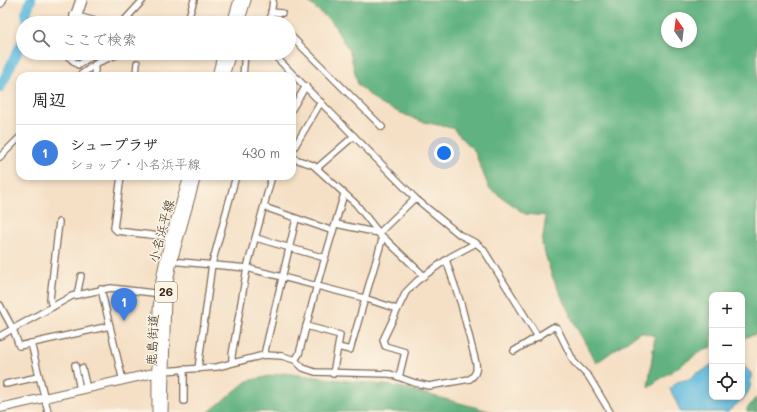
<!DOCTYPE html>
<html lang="ja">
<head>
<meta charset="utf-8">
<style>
  body { margin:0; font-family:Mali,"Klee One",sans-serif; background:#f2f2f2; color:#202124 }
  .controls { position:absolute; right:12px; bottom:12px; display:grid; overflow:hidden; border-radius:8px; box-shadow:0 2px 6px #0003 }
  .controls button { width:36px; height:36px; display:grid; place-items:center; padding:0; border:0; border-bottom:1px solid #e0e0e0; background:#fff; color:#202124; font:20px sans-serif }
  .compass { position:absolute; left:661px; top:12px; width:36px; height:36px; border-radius:50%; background:#fff; box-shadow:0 2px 6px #0003; rotate:346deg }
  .you { position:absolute; left:444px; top:153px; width:14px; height:14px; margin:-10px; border:3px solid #fff; border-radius:50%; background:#1a73e8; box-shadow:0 0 0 6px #1a73e833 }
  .badge { display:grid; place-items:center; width:26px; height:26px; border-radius:50%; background:#db2777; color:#fff; font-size:13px; font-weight:700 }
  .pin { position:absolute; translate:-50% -33px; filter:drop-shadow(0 1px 2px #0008) }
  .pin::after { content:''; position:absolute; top:21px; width:14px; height:12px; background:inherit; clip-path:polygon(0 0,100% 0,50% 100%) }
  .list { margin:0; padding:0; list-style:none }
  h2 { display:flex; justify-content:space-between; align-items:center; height:52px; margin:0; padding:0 16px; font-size:17px }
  h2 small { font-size:13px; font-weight:400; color:#757577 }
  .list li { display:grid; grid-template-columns:26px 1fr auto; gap:12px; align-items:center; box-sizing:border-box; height:56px; padding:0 16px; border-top:1px solid #e0e0e0 }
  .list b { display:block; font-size:15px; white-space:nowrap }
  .list p { margin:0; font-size:13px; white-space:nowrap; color:#757577 }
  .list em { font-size:13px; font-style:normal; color:#757577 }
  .icon { flex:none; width:22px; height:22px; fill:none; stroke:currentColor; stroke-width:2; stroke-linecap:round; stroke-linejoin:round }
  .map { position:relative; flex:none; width:757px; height:412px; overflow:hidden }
  .search { position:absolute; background:#fff; box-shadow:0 2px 6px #0003; left:16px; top:16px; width:280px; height:44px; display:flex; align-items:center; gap:10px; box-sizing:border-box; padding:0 14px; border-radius:22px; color:#757577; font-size:15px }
  .panel { position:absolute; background:#fff; box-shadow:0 2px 6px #0003; left:16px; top:72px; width:280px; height:108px; border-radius:12px }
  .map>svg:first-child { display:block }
  .green { fill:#77d097; stroke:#597d5a }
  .forest { fill:#61b280; stroke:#4e6e4f; fill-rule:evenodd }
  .water { fill:#60bbde; stroke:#4e727e }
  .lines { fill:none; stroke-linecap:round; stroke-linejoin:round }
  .river { stroke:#60bbde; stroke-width:10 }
  .street-casing { stroke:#7c6a59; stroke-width:8 }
  .secondary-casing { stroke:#7c6a59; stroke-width:10 }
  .primary-casing { stroke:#7c6a59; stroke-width:11 }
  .highway-casing { stroke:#7c6a59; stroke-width:12 }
  .street { stroke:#fff; stroke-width:5.5 }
  .secondary { stroke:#fff; stroke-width:8 }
  .primary { stroke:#fff; stroke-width:9 }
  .highway { stroke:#fff; stroke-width:10 }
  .labels { text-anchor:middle; stroke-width:3; stroke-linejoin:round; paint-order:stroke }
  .shield { fill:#fcf5e5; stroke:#75675a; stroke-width:1 }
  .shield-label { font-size:12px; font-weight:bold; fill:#3b2a1e }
  .street-label { font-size:13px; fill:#3b2a1e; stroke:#fcf5e5 }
</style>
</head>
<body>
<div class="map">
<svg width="757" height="412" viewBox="0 0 757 412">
  <rect width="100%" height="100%" fill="#fcf5e5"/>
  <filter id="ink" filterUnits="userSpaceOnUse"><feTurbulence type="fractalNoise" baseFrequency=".025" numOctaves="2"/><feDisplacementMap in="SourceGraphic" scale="8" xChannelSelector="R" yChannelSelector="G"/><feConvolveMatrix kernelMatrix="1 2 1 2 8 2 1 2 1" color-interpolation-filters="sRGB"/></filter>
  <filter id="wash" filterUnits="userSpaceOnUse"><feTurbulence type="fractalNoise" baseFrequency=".012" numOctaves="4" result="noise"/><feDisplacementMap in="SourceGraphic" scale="16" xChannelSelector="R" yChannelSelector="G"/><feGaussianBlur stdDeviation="0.9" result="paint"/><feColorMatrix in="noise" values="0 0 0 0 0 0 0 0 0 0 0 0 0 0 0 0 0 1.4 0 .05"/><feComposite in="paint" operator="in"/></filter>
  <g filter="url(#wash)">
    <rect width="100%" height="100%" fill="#f5e0c6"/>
    <polygon class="green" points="68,53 92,53 78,61"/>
    <g class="forest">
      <path d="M306 0H757V334L742 338V295H712V347L705 349 648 387 655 336 640 332 596 363 573 321 552 276 542 244 546 216 525 214 489 188 474 150 452 128 420 121 380 104 358 85 350 53 332 22ZM667 18H691V42H667Z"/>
      <polygon points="283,373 400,387 493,412 209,412 247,381"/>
      <polygon points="757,396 757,412 747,412 747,409"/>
    </g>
    <path class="water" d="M712 364V397H742V364L751 373C752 397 743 397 728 412H681L670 389 677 382 690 379 696 373 703 371Z"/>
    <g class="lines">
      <g class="river">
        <polyline points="28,23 26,13 31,0"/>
        <polyline points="0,88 23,40"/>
      </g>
    </g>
  </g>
  <g filter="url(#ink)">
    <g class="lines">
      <g class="street-casing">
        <g id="street">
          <polyline points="271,12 282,13"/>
          <polyline points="73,15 103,23"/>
          <polyline points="128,17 134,23"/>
          <polyline points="270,20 278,23"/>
          <polyline points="71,23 79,0"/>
          <polyline points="76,23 84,0"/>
          <polyline points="122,23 143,0"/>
          <polyline points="187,23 194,0"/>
          <polyline points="270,23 273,0"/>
          <polyline points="289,34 382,127"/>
          <polyline points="64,53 78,65 97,53"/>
          <polyline points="272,53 415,198 460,235 476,243 483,249 538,337"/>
          <polyline points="79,76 97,63 121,53"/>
          <polyline points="94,76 95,69"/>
          <polyline points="136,76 137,63"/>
          <polyline points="243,76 245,53"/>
          <polyline points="292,109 306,86"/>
          <polyline points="292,151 321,102"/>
          <polyline points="0,157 20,137"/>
          <polyline points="292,158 313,165 356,204 379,233 423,275"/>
          <polyline points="317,168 354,136"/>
          <polyline points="121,176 114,228 117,231 168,237"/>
          <polyline points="264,207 333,231"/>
          <polyline points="336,224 379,233 382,240 350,350 338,347"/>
          <polyline points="379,233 415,198"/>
          <polyline points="256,238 325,258"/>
          <polyline points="170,261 247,268 364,298 397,309"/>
          <polyline points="101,289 123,381"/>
          <polyline points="77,295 81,276"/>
          <polyline points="0,305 13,329 19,346 110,326"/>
          <polyline points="52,307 50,299 59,222"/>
          <polyline points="306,326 340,335 333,374"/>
          <polyline points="0,336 72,296 111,288 162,294"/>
          <polyline points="31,343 48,412"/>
          <polyline points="514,351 553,327 557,328 574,362 589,377 610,412"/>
          <polyline points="264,355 296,219"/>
          <polyline points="295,360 299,354 317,285 344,194"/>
          <polyline points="232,363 232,355 247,268 272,176"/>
          <polyline points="75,365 80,390"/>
          <polyline points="82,368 87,389"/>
          <polyline points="198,369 212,264 236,176"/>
          <path d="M163 371 217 367 264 355 282 356 295 360 303 368 315 372 390 374 415 383 429 386 470 379C476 374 477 371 476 363L461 304 446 260"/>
          <polyline points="399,377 405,352 385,346 383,340 406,292 417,281 450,257 476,243"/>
          <polyline points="6,384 38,377"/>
          <polyline points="184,401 184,369"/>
        </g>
      </g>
      <g class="secondary-casing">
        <polyline id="secondary" points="0,408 163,371"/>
      </g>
      <g class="primary-casing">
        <g id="primary">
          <polyline points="232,23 239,0"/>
          <polyline points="239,23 246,0"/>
          <polyline points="217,76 223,53"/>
          <polyline points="224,76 231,53"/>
          <path d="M157 412C157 373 156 334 159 295 163 255 178 215 189 176"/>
          <polyline points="163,412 166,294 172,261 196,176"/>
        </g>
      </g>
      <g class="highway-casing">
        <polyline id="highway" points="0,2 1,0"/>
      </g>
      <use href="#street" class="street"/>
      <use href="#secondary" class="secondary"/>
      <use href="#primary" class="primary"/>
      <use href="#highway" class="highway"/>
    </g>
  </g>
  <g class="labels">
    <rect class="shield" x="155" y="282" width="22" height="20" rx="3"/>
    <g class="shield-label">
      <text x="166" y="296">26</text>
    </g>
    <g class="street-label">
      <text transform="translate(161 231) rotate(-75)" y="5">小名浜平線</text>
      <text transform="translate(152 340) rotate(-88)" y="5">鹿島街道</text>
    </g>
  </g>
</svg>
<div class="controls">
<button>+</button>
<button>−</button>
<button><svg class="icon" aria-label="locate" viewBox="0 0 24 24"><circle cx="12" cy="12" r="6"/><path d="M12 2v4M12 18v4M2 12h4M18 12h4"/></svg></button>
</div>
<svg class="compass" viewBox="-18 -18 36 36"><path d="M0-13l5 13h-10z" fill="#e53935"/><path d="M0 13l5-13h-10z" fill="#757577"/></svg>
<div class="you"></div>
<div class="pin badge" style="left:124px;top:321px;background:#3f7fe0">1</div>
<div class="search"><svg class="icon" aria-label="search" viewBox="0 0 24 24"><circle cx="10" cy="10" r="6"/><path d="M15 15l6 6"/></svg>ここで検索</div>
<section class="panel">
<h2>周辺<small></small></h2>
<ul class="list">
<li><span class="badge" style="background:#3f7fe0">1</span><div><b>シュープラザ</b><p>ショップ · 小名浜平線</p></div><em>430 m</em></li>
</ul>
</section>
</div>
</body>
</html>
